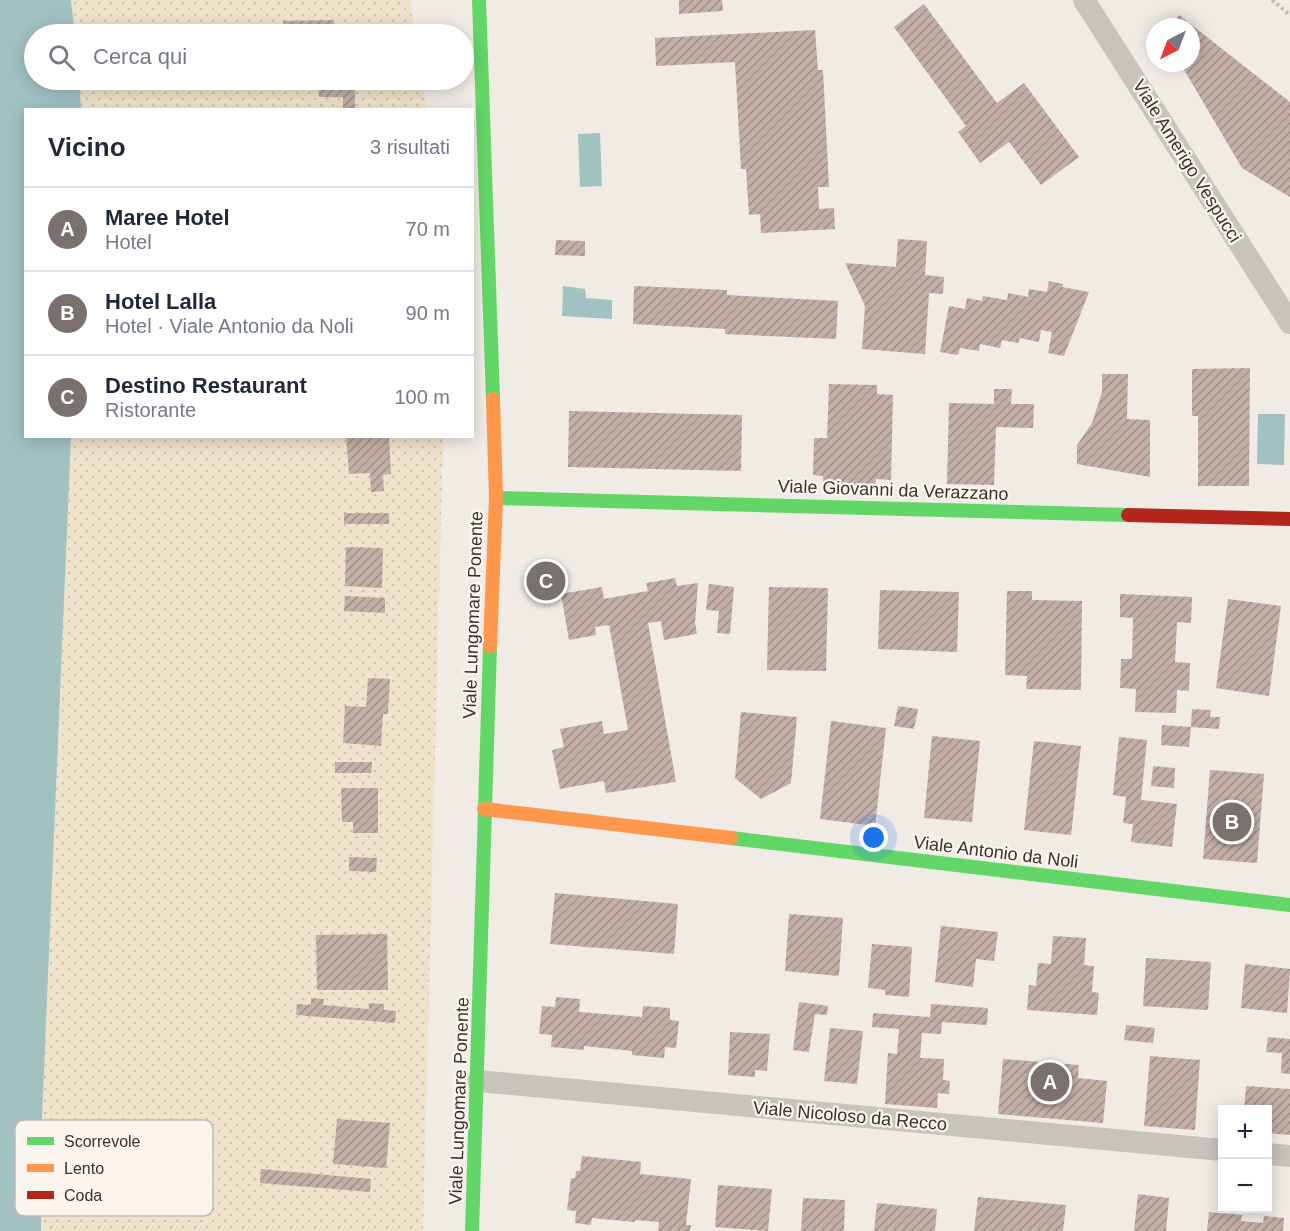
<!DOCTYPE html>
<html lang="it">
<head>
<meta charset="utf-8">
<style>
  body { margin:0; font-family:Helvetica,sans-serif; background:#f2f2f3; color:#1f2937 }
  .controls { position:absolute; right:18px; bottom:18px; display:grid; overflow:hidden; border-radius:0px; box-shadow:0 3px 15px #0003 }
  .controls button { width:54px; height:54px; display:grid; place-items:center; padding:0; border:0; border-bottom:2px solid #e0e1e3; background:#fff; color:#1f2937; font:30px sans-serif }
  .compass { position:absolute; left:1146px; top:18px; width:54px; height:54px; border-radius:50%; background:#fff; box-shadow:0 3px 15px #0003; rotate:222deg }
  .you { position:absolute; left:874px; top:838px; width:21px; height:21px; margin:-15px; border:4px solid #fff; border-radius:50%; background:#1a73e8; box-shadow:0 0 0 9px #1a73e833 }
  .badge { display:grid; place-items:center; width:39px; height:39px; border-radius:50%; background:#7a716c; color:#fff; font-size:20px; font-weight:700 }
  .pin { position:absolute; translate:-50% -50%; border:3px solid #fff; box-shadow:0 2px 6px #0006 }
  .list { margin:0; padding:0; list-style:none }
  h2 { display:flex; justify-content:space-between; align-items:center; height:78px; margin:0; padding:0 24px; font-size:26px }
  h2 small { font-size:20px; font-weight:400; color:#747a83 }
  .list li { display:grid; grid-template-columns:39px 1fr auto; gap:18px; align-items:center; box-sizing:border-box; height:84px; padding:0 24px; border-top:2px solid #e0e1e3 }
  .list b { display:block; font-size:22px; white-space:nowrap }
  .list p { margin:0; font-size:20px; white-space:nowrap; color:#747a83 }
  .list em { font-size:20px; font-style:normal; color:#747a83 }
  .icon { flex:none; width:33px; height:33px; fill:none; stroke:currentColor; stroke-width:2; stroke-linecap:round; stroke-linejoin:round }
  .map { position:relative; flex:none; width:1290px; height:1231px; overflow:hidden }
  .search { position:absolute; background:#fff; box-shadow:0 3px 15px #0003; left:24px; top:24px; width:450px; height:66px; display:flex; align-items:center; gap:15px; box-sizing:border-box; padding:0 21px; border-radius:33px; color:#747a83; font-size:22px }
  .panel { position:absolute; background:#fff; box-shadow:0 3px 15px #0003; left:24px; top:108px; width:450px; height:330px; border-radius:0px }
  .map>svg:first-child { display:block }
  .sand { fill:url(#sand-dots) }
  .water { fill:#a1c2c1 }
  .building { fill:url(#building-hatch) }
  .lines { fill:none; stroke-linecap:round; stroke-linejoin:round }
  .path { stroke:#c2bbb6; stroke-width:4; stroke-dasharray:3 3; stroke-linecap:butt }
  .street { stroke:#c9c3be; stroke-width:22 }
  .fast { stroke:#63d668; stroke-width:14 }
  .slow { stroke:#ff974d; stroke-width:14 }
  .jam { stroke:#b3261e; stroke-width:14 }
  .labels { text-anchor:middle; stroke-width:4.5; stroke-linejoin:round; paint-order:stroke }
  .street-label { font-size:18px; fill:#3b302b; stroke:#fbf5ee }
  .key { fill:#fbf5ee; stroke:#c1bab4; stroke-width:1.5 }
  .key-label { font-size:16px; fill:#3b302b }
</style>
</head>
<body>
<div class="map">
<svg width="1290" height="1231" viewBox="0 0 1290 1231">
  <defs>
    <pattern id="sand-dots" width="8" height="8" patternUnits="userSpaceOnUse" patternTransform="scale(1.5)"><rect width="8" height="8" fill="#efe3cc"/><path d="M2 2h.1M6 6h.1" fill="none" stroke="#cec3af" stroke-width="1.8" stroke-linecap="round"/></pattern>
    <pattern id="building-hatch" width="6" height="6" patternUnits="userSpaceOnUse" patternTransform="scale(1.5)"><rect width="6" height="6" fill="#c3afa7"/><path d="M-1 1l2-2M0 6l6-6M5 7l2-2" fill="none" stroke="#a08f88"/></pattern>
  </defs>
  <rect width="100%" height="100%" fill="#f0ebe5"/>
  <g class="sand">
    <polygon points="71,0 410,0 415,34 75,34"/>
    <polygon points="79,80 422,80 426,109 81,109"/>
    <polygon points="71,437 443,437 423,1231 41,1231 41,1141"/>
  </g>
  <g class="water">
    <polygon points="0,0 71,0 75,34 34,34 34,80 79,80 81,109 26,110 26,436 71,437 41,1141 41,1231 0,1231"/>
    <polygon points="600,133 602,186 580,187 578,134"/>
    <polygon points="563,286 585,289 586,298 612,300 612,319 562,316"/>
    <polygon points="1258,414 1285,414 1284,465 1257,464"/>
  </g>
  <g class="building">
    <polygon points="679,0 722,0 723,11 679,14"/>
    <polygon points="924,4 997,103 1024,83 1079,157 1041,185 1009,142 980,163 958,132 966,126 894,27"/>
    <polygon points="1179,15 1290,102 1290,197 1242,168 1180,63 1191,63 1191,27 1169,27"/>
    <polygon points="334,20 334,33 284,34 283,21"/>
    <polygon points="815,30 818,70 823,70 829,187 818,187 819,209 834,208 835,229 761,233 760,214 749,215 746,169 741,169 735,62 656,66 655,38"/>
    <polygon points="318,80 355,80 355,110 343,110 343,97 319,97"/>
    <polygon points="898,239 927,241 925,275 944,277 943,294 929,293 925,354 862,349 865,306 845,263 896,267"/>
    <polygon points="556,240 585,241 585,256 555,255"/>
    <polygon points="1049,281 1063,284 1062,287 1089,292 1064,356 1048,353 1052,332 1041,330 1039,342 1020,338 1018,343 1002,340 1000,348 980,344 979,351 960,348 958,355 940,352 949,306 965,309 967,298 982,301 983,296 1007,300 1008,293 1028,297 1029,289 1047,292"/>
    <polygon points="634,286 727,290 727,295 838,301 836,339 725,334 725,329 633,324"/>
    <polygon points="1250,368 1249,486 1198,486 1198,416 1192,416 1192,369"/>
    <polygon points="1102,374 1128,374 1127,419 1150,420 1150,477 1077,464 1077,445 1092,423 1102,392"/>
    <polygon points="829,384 877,385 877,394 893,395 891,480 876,479 875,487 823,486 823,476 813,475 814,438 827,438"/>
    <polygon points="994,389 1012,389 1011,404 1034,404 1033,428 996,427 994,485 947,484 949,403 994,404"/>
    <polygon points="569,411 742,415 741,471 568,467"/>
    <polygon points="346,436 389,436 391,474 383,475 384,491 371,492 370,473 349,474"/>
    <rect x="344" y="513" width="45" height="11"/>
    <polygon points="346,547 383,548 382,588 345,586"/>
    <polygon points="675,578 677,586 698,583 695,623 697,634 664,640 661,621 648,623 676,782 606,793 604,781 560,789 552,750 564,747 560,729 602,721 604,734 628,730 609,625 595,627 596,635 569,640 561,594 602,587 604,599 648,591 646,583"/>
    <polygon points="709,584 734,587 730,634 717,633 719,611 706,610"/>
    <polygon points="769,587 828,588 826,671 767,670"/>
    <polygon points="880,590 959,592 957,652 878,649"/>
    <polygon points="1007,591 1032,591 1032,600 1082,601 1081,690 1026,689 1027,676 1005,675"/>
    <polygon points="1120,594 1192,597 1191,623 1177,622 1175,662 1190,663 1189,691 1177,690 1176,713 1135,712 1136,689 1120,688 1121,659 1132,659 1133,618 1120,617"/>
    <polygon points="345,596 385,598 385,613 344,611"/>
    <polygon points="1228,599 1281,606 1269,696 1216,688"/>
    <polygon points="368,678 390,679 388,714 383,714 381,746 343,743 345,706 366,707"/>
    <polygon points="898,706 918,709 914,729 894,726"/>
    <polygon points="1192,709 1211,710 1210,717 1220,717 1219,729 1191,727 1189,747 1161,745 1162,725 1191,727"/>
    <polygon points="741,712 797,717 791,783 761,799 735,778"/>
    <polygon points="831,721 886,728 875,826 820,819"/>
    <polygon points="932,736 980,741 972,822 924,818"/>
    <polygon points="1119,737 1147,740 1141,800 1177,804 1172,847 1131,842 1133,824 1123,823 1126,797 1113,795"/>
    <polygon points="1034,741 1081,746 1071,835 1024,830"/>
    <polygon points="335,762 372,762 371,773 335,773"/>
    <polygon points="1153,766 1175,768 1174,788 1151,786"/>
    <polygon points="1210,770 1264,774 1257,863 1203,859"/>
    <polygon points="341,788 378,788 378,833 353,833 353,822 342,822"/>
    <polygon points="349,857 377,858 376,872 349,871"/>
    <polygon points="555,893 678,904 674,954 550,944"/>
    <polygon points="789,914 843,918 839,976 785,971"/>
    <polygon points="941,926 998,932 994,961 976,959 973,987 935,982"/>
    <polygon points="387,934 388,990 317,990 316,935"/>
    <polygon points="1053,936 1086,938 1084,965 1094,966 1092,992 1099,993 1097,1015 1027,1010 1029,985 1036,986 1038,963 1051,964"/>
    <polygon points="872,944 912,947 909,997 885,995 885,990 868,988"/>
    <polygon points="1146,958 1211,962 1208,1010 1143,1006"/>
    <polygon points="1245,964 1290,969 1287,1013 1241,1008"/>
    <polygon points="556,997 580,999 579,1012 642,1017 643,1006 670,1008 670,1020 679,1021 676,1048 665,1047 664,1058 632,1055 632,1051 584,1046 584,1050 551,1047 552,1035 539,1034 542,1006 555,1007"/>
    <polygon points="311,998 324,999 323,1005 369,1009 369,1003 384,1004 384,1010 396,1011 395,1023 296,1015 297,1004 311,1005"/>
    <polygon points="799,1002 828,1006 827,1015 815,1014 809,1052 793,1050"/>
    <polygon points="931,1004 988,1008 987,1025 942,1022 941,1034 922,1033 920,1058 944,1059 943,1080 950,1081 949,1094 938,1093 937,1108 885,1104 888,1053 897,1054 899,1029 872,1027 873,1013 930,1017"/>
    <polygon points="1126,1025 1155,1028 1153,1043 1124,1040"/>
    <polygon points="830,1028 863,1031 857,1084 824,1081"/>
    <polygon points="730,1032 770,1034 767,1071 755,1070 755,1077 728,1075"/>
    <polygon points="1268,1037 1290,1039 1290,1074 1281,1073 1282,1053 1266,1052"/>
    <polygon points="1150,1056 1200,1060 1195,1130 1144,1126"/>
    <polygon points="1003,1059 1079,1065 1078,1078 1107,1081 1103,1123 998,1114"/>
    <polygon points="1246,1086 1290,1089 1290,1135 1268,1133 1268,1110 1244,1110"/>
    <polygon points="337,1119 390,1123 386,1168 333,1164"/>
    <polygon points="582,1156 641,1162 640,1174 691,1179 686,1225 691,1225 690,1231 658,1231 659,1222 635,1220 635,1222 592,1218 591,1225 575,1223 576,1211 567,1210 571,1178 575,1178 576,1171 580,1171"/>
    <polygon points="261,1169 371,1179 370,1192 260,1183"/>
    <polygon points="718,1185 772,1189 768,1231 715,1227"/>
    <polygon points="1138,1194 1169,1198 1166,1231 1134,1231"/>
    <polygon points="978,1197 1066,1205 1063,1231 974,1231"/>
    <polygon points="803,1198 845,1200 844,1231 801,1231"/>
    <polygon points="877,1203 937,1209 935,1231 874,1231"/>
    <polygon points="1209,1212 1242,1215 1241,1221 1263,1223 1264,1216 1284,1218 1283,1231 1207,1231"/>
  </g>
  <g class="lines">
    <polyline class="path" points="1272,0 1290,15"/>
    <g class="street">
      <polyline points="1084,0 1290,323"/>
      <polyline points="478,1081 1222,1150"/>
      <polyline points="1268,1154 1290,1156"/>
    </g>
    <g class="fast">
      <polyline points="479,0 493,399"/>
      <polyline points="496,498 1128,515"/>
      <polyline points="731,838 1290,905"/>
      <polyline points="472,1231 490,646"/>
    </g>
    <g class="slow">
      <polyline points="490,646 496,498 493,399"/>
      <polyline points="484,809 731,838"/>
    </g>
    <polyline class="jam" points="1128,515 1290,519"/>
  </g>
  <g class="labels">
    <g class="street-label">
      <text transform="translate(1187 161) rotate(58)" y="6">Viale Amerigo Vespucci</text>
      <text transform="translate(893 490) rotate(2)" y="6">Viale Giovanni da Verazzano</text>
      <text transform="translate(473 615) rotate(-88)" y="6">Viale Lungomare Ponente</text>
      <text transform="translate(996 852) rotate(7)" y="6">Viale Antonio da Noli</text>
      <text transform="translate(459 1101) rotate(-88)" y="6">Viale Lungomare Ponente</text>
      <text transform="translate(850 1116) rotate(5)" y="6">Viale Nicoloso da Recco</text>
    </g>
  </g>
  <rect x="15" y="1120" width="198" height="96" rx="9" class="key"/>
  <rect x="27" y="1137" width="27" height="8" fill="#63d668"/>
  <rect x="27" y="1164" width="27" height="8" fill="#ff974d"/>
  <rect x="27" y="1191" width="27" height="8" fill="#b3261e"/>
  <g class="key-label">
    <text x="64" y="1147">Scorrevole</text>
    <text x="64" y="1174">Lento</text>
    <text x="64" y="1201">Coda</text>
  </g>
</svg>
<div class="controls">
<button>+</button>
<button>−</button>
</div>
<svg class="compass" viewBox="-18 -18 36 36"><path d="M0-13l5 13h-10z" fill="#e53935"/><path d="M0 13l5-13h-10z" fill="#747a83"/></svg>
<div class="you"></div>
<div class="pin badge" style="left:1050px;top:1082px">A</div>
<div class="pin badge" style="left:1232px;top:822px">B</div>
<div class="pin badge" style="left:546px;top:581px">C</div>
<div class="search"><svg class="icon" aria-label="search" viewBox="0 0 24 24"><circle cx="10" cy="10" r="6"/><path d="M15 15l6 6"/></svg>Cerca qui</div>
<section class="panel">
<h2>Vicino<small>3 risultati</small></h2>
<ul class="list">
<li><span class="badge">A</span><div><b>Maree Hotel</b><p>Hotel</p></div><em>70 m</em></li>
<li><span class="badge">B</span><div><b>Hotel Lalla</b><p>Hotel · Viale Antonio da Noli</p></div><em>90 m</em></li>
<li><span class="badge">C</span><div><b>Destino Restaurant</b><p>Ristorante</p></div><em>100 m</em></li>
</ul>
</section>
</div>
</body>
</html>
